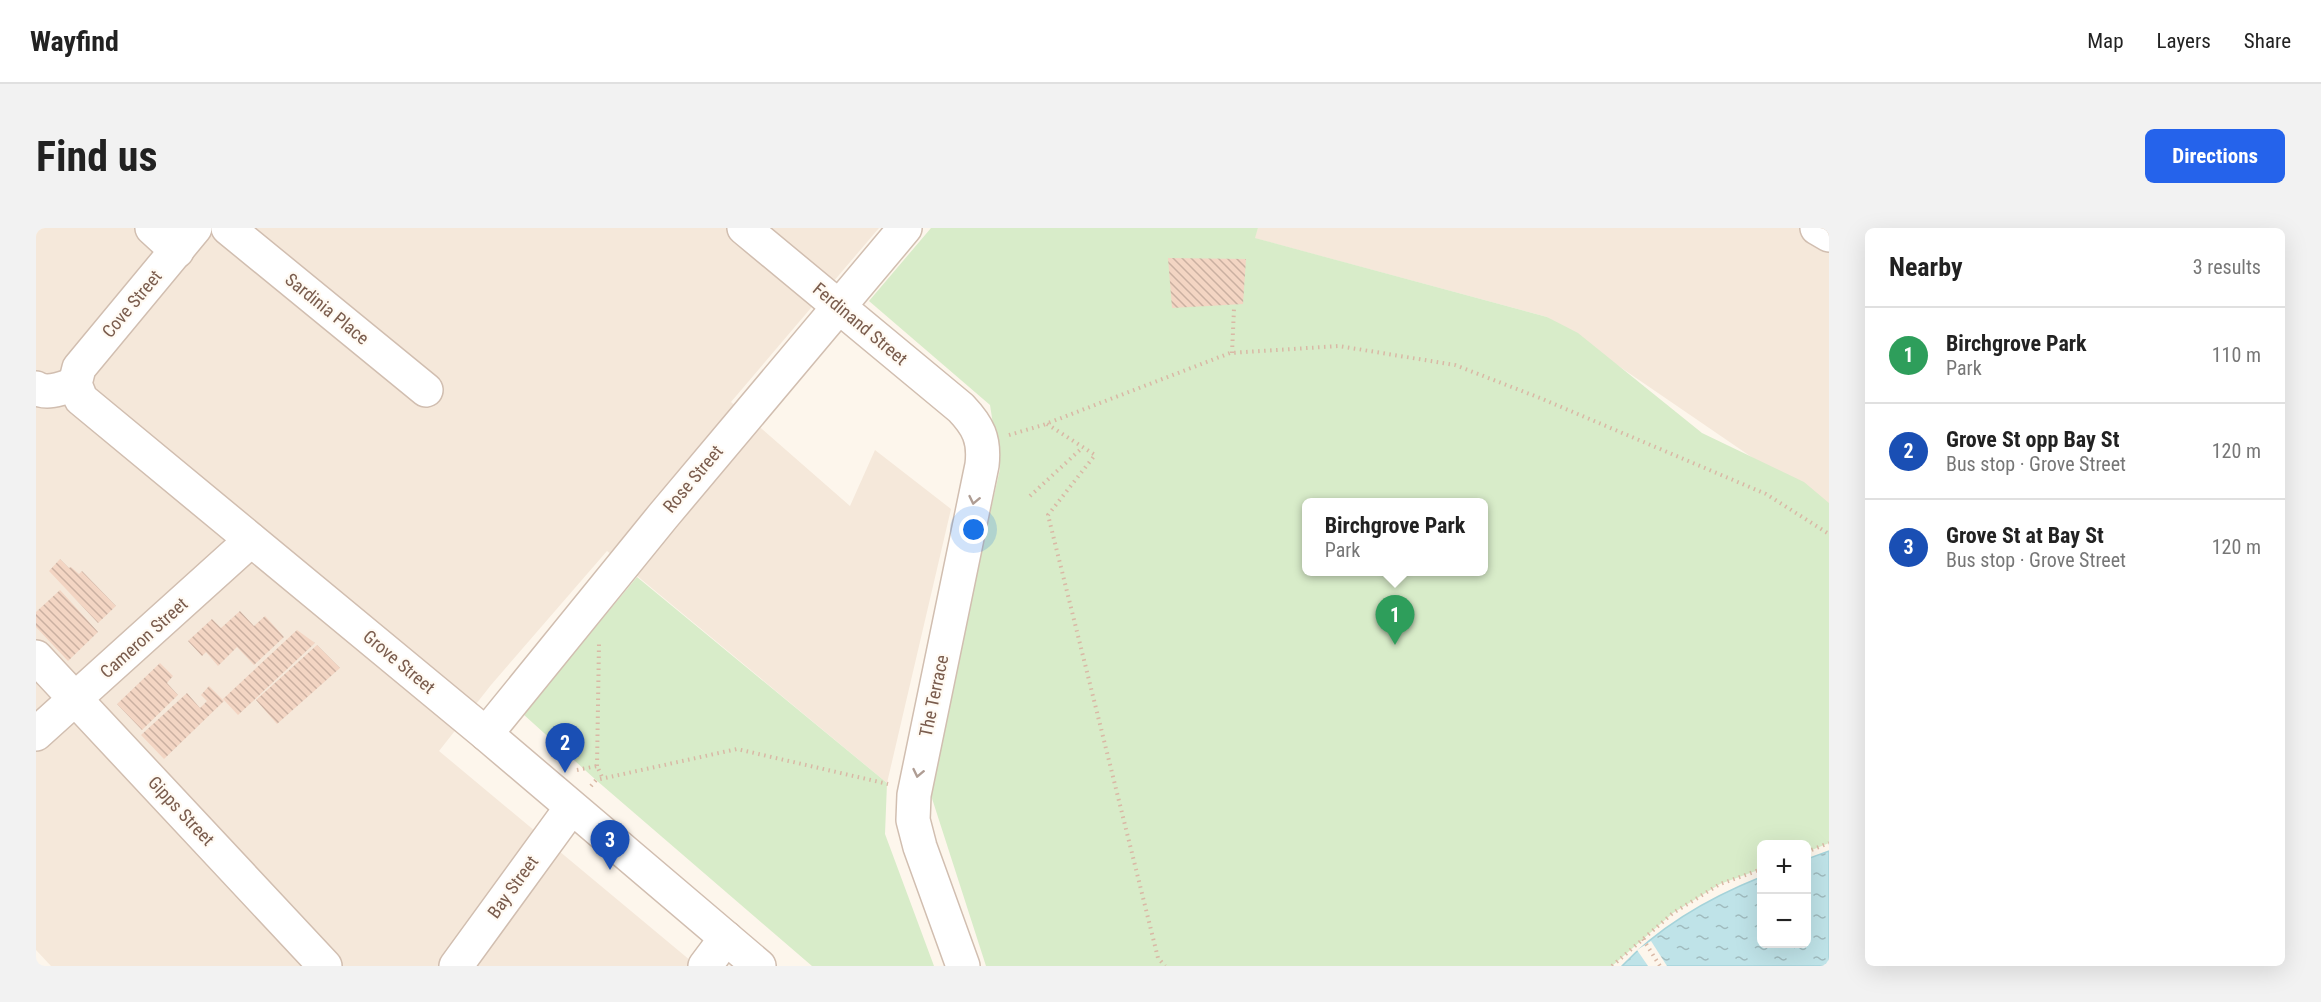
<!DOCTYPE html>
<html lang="en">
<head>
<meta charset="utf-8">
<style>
  body { margin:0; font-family:"Roboto Condensed",sans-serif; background:#f2f2f2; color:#222 }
  .controls { position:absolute; right:18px; bottom:18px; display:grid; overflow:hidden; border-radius:9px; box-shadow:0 6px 24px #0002 }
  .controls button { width:54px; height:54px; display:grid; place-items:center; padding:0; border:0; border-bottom:2px solid #e0e0e0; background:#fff; color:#222; font:30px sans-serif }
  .you { position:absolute; left:938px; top:302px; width:21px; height:21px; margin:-15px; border:4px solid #fff; border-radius:50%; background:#1a73e8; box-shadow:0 0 0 9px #1a73e833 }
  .badge { display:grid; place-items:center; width:39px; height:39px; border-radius:50%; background:#2563eb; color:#fff; font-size:20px; font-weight:700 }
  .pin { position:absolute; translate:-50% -50px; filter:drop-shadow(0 2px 3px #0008) }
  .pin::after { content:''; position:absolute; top:32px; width:21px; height:18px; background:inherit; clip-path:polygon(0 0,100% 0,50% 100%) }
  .popup { position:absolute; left:1266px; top:270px; width:186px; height:78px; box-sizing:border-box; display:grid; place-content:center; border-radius:9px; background:#fff; filter:drop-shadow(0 2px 4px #0005); font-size:20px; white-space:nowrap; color:#767676 }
  .popup b { font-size:22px; color:#222 }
  .popup::after { content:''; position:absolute; left:50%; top:100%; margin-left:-12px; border:12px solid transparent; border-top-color:#fff }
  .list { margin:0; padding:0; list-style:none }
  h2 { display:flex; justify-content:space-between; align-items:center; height:78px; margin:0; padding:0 24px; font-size:26px }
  h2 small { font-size:20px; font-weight:400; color:#767676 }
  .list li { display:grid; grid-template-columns:39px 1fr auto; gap:18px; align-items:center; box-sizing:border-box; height:96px; padding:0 24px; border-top:2px solid #e0e0e0 }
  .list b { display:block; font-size:22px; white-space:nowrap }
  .list p { margin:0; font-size:20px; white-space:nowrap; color:#767676 }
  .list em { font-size:20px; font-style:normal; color:#767676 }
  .map { position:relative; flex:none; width:1793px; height:738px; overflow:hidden; border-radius:9px }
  header { display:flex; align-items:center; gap:36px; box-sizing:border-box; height:84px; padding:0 30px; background:#fff; border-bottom:2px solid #e0e0e0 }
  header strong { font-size:28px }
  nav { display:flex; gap:33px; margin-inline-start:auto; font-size:21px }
  .intro { display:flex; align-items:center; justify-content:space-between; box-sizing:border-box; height:144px; padding:0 36px }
  h1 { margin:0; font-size:42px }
  .button { padding:15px 27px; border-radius:9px; background:#2563eb; color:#fff; font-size:21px; font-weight:700 }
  main { display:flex; gap:36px; padding:0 36px }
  aside { flex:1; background:#fff; border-radius:9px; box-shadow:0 6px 24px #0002 }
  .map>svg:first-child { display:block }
  .residential { fill:#f5e8da }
  .park { fill:#d8ecc9; fill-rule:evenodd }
  .water { fill:url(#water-ripples); stroke:#a5d3da; stroke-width:1.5 }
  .pier { fill:#fdf6ec }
  .building { fill:url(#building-back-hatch) }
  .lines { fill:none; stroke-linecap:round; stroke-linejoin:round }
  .street-casing { stroke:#d1beb0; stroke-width:36 }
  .path { stroke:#d9b8a5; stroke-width:4; stroke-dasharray:1.5 4.5; stroke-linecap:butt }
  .street { stroke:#fff; stroke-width:33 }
  .oneway { stroke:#af9d94 }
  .labels { text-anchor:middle; stroke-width:4.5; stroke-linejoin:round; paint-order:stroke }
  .street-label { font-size:18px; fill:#7a5c4d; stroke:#fffaf3 }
</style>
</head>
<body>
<header>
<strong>Wayfind</strong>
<nav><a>Map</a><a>Layers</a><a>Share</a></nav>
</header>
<div class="intro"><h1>Find us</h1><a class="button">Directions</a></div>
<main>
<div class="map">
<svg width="1793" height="738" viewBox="0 0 1793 738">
  <defs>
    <pattern id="water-ripples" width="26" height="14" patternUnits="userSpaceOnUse" patternTransform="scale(1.5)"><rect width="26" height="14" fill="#bfe3e8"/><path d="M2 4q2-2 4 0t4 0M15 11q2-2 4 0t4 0" fill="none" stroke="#a0bbbe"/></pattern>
    <pattern id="building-back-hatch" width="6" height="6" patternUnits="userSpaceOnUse" patternTransform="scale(1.5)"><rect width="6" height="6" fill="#f3d5c3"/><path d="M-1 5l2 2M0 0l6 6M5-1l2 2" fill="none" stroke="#cab0a1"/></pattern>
  </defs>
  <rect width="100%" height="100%" fill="#fdf6ec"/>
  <g class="residential">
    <polygon points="0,0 843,0 695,174 814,278 839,222 915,281 851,555 571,323 455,457 403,523 661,738 15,738 0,722"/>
    <polygon points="1222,0 1793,0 1793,282 1511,89 1218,10"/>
  </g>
  <g class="park">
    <path d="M895 0H1222L1219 10 1511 89 1542 105 1666 205 1768 254 1793 275V615L1771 624 1770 616H1726L1725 641 1684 656 1637 685 1576 738H950L892 558 964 241 954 177 833 73ZM1270 274H1448V344H1270Z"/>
    <polygon points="601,349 851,555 849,606 898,738 776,738 560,552 487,486"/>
  </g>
  <path class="water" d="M1793 623V738H1586C1624 698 1675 669 1725 649L1726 716H1770L1771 631Z"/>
  <polygon class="pier" points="1615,713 1631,738 1612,738 1601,722"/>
  <g class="building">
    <polygon points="1132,30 1210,31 1207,76 1136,80"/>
    <polygon points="24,331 33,340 35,339 43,346 46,343 80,378 62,395 13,343"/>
    <polygon points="24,362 62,404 32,433 0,399 0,384"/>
    <polygon points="204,383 218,398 229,388 248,409 218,437 201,419 182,438 170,424 166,428 152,413 176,391 185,400"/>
    <polygon points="261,402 279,415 202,487 187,471"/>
    <polygon points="281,417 304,440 241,496 220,472"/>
    <polygon points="124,435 137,448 131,455 142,467 106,502 81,476"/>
    <polygon points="173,458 188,473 128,531 105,507 151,465 164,480 171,473 165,467"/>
  </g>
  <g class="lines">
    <g class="street-casing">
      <g id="street">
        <polyline points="116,0 141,23"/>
        <polyline points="159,0 43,140 39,156 45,171 450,506 723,738"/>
        <polyline points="192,0 390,162"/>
        <path d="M708 0 925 180C942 198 949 211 946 237L878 567 877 592 884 619 927 738"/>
        <polyline points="1781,0 1793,7"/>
        <path d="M0 160C11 167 27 160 39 156"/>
        <polyline points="0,429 289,738"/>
        <polyline points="0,506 215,312"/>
        <polyline points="450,506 627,288 869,0"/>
        <polyline points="420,738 535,580"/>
        <polyline points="669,738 690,710"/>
      </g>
    </g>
    <g class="path">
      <polyline points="1196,125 1198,81"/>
      <polyline points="1011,196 1059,227 1012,287 1122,730 1129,738"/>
      <polyline points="973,207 1007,197 1194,125 1303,118 1419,137 1504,170 1730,266 1793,306"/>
      <polyline points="994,268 1046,220"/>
      <polyline points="561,538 563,415"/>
      <polyline points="541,542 561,538 567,551"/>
      <polyline points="555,558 560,552 701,521 852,556"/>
      <polyline points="1770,624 1793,615"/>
      <polyline points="1607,711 1624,738"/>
      <polyline points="1576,738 1637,685 1684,656 1726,641"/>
    </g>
    <use href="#street" class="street"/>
  </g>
  <defs><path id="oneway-chevron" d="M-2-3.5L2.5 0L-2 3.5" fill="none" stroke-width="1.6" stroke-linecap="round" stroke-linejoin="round" transform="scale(1.5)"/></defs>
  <g class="oneway">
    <use href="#oneway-chevron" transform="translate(938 272) rotate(102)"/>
    <use href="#oneway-chevron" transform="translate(882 545) rotate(102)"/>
  </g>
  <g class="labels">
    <g class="street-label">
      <text transform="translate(96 76) rotate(-50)" y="6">Cove Street</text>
      <text transform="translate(291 81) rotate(39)" y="6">Sardinia Place</text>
      <text transform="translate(824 96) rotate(40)" y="6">Ferdinand Street</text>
      <text transform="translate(657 251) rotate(-50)" y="6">Rose Street</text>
      <text transform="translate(108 410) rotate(-42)" y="6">Cameron Street</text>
      <text transform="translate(363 434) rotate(40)" y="6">Grove Street</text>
      <text transform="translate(898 468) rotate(-78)" y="6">The Terrace</text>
      <text transform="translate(145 583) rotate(47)" y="6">Gipps Street</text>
      <text transform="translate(477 659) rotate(-54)" y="6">Bay Street</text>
    </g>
  </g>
</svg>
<div class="controls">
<button>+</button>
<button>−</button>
</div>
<div class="you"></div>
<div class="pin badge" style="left:1359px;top:417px;background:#2e9e5b">1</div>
<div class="popup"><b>Birchgrove Park</b>Park</div>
<div class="pin badge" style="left:529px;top:545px;background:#1a4fb4">2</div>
<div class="pin badge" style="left:574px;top:642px;background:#1a4fb4">3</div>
</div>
<aside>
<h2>Nearby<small>3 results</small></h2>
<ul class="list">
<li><span class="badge" style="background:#2e9e5b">1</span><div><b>Birchgrove Park</b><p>Park</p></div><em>110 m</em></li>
<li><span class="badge" style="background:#1a4fb4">2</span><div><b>Grove St opp Bay St</b><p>Bus stop · Grove Street</p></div><em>120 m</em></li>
<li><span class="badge" style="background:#1a4fb4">3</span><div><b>Grove St at Bay St</b><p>Bus stop · Grove Street</p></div><em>120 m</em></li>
</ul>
</aside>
</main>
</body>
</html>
